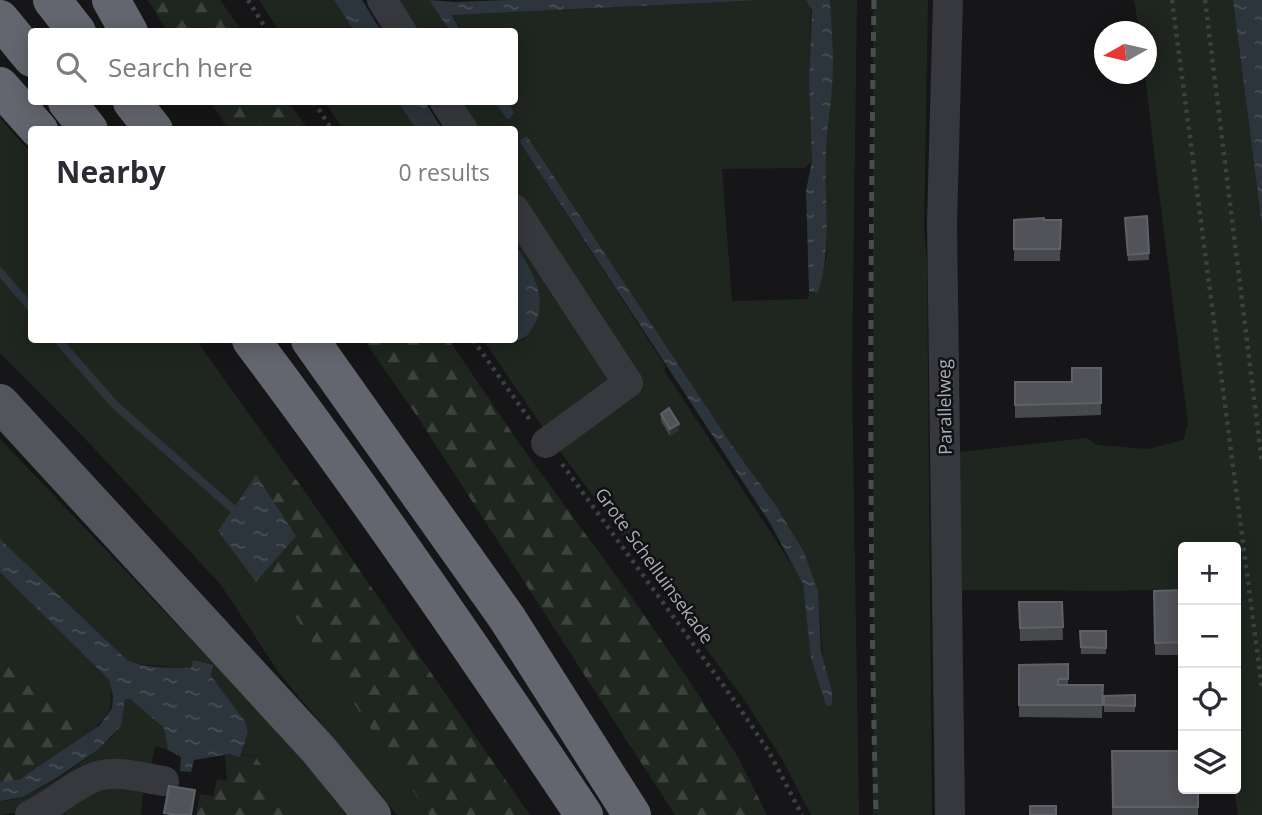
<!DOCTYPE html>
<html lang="en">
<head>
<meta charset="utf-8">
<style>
  body { margin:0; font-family:"Open Sans",sans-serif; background:#f7f7f7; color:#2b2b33 }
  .controls { position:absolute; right:21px; bottom:21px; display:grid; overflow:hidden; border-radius:7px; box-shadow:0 4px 18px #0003 }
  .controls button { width:63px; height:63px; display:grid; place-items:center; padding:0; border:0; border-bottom:2px solid #e1e1e2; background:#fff; color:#2b2b33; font:35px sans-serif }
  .compass { position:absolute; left:1094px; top:21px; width:63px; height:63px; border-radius:50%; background:#fff; box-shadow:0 4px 18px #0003; rotate:262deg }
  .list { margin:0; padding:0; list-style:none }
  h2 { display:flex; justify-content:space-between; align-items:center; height:91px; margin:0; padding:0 28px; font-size:30px }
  h2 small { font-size:23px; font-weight:400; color:#7c7c81 }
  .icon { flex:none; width:38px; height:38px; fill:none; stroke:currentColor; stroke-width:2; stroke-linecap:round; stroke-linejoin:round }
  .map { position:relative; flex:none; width:1262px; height:815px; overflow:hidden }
  .search { position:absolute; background:#fff; box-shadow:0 4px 18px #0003; left:28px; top:28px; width:490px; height:77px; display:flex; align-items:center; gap:18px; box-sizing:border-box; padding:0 24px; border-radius:7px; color:#7c7c81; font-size:26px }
  .panel { position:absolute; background:#fff; box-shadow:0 4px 18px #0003; left:28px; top:126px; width:490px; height:217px; border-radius:7px }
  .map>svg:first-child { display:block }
  .grass { fill:#1e261f; fill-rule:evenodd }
  .forest { fill:url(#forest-firs) }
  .water { fill:url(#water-ripples) }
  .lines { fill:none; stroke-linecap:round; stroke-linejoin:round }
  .stream { stroke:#2c353c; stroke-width:8 }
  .path { stroke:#3d3f44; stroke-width:4.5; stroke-dasharray:3.5 5; stroke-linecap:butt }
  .minor { stroke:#37383d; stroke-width:30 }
  .major { stroke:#53555c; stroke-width:38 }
  .highway { stroke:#63666e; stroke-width:38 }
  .rail { stroke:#4a4c52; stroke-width:5; stroke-dasharray:9 7; stroke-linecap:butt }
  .wall { fill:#47494d }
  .shaded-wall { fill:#2f3033 }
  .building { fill:#525359; stroke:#5f6168; stroke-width:2 }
  .labels { text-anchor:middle; stroke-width:5; stroke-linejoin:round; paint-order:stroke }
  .street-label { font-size:18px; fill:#a8adb8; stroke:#111113 }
</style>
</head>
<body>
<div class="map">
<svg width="1262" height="815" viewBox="0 0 1262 815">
  <defs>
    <pattern id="forest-firs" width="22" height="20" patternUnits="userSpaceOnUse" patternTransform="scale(1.75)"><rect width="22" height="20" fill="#1e261f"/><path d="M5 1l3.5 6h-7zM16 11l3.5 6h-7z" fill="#3c433d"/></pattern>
    <pattern id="water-ripples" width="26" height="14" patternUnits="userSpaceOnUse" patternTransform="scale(1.75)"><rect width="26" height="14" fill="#2c353c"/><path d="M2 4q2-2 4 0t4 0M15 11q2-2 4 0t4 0" fill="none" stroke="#485056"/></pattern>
  </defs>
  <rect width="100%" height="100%" fill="#161618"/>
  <g class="grass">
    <polygon points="259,0 334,0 354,31 279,31"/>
    <polygon points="390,0 429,0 450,31 410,31"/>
    <path d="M765 0H806L811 6 809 80 812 161 805 168 722 169 732 301 808 299 809 291 818 293 827 254 825 219 826 154 833 67 830 0H857L852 375 859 815H811L782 759 745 701 559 450 639 387 515 194 514 130 473 129 455 102H495L506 118 514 112 507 102H514V32L461 31 453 15ZM527 136 731 444 777 507 804 552 818 590 826 706 811 658 805 592 800 577 664 370 666 367 521 144Z"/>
    <polygon points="873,0 928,0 924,229 927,262 932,815 873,815"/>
    <polygon points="1134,0 1233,0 1262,226 1262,815 1238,815 1234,789 1236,547 1183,547 1183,589 1116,591 960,590 959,452 1086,438 1098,445 1148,449 1183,440 1188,424 1154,153 1145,74 1146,32 1139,31"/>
    <polygon points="325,102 398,102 416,129 343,129"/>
    <polygon points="0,118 31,153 32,340 196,340 296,479 258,506 242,536 429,815 397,815 279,673 221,585 91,445 0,353"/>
    <polygon points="515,220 612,378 546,432 483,340 511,340 512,342 524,340 526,262 515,244"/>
    <polygon points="0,439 304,758 351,815 296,815 255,756 241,754 248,732 245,721 211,676 191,668 134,664 127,660 0,539"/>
    <path d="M0 572 109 680C116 704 108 719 88 733L79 718 61 709 28 685 0 657Z"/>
    <path d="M125 699H130L164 728 168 750 155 746 151 765 15 813 0 815V801C7 800 15 800 22 797 43 790 105 750 116 731 122 720 123 711 125 699Z"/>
    <polygon points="144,785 141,815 44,815 87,787"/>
  </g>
  <g class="forest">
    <polygon points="148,0 220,0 242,31 167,31"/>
    <polygon points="211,102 288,102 308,129 228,129"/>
    <polygon points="364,340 449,340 521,446 631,596 694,688 739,759 767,815 675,815 417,416"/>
    <polygon points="296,479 530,815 429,815 241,536 258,506"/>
    <path d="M0 657 28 685 61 709 79 718 88 733C68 746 23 785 0 782Z"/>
    <polygon points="229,754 255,756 296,815 196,815 200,794 213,796 217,779 227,781 225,755"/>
  </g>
  <g class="water">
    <polygon points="334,0 362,0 381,31 354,31"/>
    <polygon points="429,0 455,2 508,0 765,0 452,15 461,32 450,31"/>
    <path d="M806 0H830C831 21 833 43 833 64 833 95 827 124 826 155 824 200 832 251 818 293L809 291 806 191 812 161 809 80 812 10Z"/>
    <polygon points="1233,0 1262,0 1262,226"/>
    <polygon points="398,102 425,102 442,129 416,129"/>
    <polygon points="495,102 507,102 514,112 510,119 506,118"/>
    <polygon points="527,136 731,444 777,507 804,552 818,590 821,651 832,692 832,705 826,706 811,658 803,584 770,523 521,144 520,140"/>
    <path d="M515 244C529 267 548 294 536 321 530 334 526 339 512 342L511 340H514L515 314 518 300 515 282Z"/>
    <polygon points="256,475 296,536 256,582 218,531"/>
    <path d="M0 539 127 660C145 669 171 667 191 668L193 660 213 665 211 676 245 721 248 732 240 757 229 754 194 760 191 772 180 771 181 757 168 750 164 728 130 699H125L121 726 99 749 55 779 23 797 0 801V782L20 779 100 725 112 708 113 696 109 680 0 572Z"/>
  </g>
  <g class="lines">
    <g class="stream">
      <polyline points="0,272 32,309"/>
      <polyline points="58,340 115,405 233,509"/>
    </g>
    <g class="path">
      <polyline points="248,0 268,32"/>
      <polyline points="1172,0 1262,688"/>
      <polyline points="1205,0 1262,463"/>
      <polyline points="314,102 332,130"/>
      <polyline points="473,340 530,420"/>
      <polyline points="562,464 739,707 769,752 802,815"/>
    </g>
    <g class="minor">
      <polyline points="382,0 402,32"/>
      <polyline points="948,0 942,223 950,815"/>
      <polyline points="445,102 463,130"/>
      <polyline points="514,209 628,383 546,443"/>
      <path d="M30 815C54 805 73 784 98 776 118 770 143 778 164 781"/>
    </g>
    <polyline class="major" points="0,403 318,749 372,815"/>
    <g class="highway">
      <polyline points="52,0 77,32"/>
      <polyline points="111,0 129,32"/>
      <polyline points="0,19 32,58"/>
      <polyline points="0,86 39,130"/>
      <polyline points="67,102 89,130"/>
      <polyline points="132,102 154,130"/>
      <path d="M251 340C367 494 476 654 584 815"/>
      <polyline points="310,340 507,618 632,815"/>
    </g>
    <path class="rail" d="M874 0C870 272 869 543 876 815"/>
  </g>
  <g class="wall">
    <polygon points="1014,220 1061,220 1060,261 1014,261"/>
    <polygon points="1125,224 1149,253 1149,260 1128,261"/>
    <polygon points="1101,368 1101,415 1015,418 1015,382 1072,382"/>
    <polygon points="661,414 679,430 670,436 661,421"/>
    <polygon points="1183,590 1183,655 1155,655 1154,591"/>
    <polygon points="1019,602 1062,602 1063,640 1020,641"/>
    <polygon points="1080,631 1106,631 1106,654 1081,654"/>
    <polygon points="1068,664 1068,685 1103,685 1102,718 1019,717 1019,665"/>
    <polygon points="1135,695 1135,712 1104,712 1104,696"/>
    <polygon points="1112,751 1198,789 1198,815 1112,815"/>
  </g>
  <polygon class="shaded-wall" points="679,424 679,430 670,436 670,429"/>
  <g class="building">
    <polygon points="1147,216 1149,253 1128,255 1125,218"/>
    <polygon points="1044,218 1044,220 1061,220 1060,249 1014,249 1014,220"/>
    <polygon points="1072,368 1101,368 1101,403 1015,405 1015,382 1072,382"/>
    <polygon points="669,408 679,424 670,429 661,414"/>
    <polygon points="1183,590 1183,642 1155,643 1154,591"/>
    <polygon points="1019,602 1062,602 1063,627 1020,628"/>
    <polygon points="1080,631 1106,631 1106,648 1081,647"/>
    <polygon points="1068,664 1068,679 1058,679 1058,685 1103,685 1102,705 1019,705 1019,665"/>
    <polygon points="1135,695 1135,706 1104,705 1104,696"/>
    <polygon points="1112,751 1183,751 1183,789 1198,789 1198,807 1113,807"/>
    <polygon points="169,786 195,790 191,815 176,815 164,813"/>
    <rect x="1030" y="806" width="26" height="9"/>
  </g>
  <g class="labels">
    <g class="street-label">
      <text transform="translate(945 407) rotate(-91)" y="6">Parallelweg</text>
      <text transform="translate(654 566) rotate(54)" y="6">Grote Schelluinsekade</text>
    </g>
  </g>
</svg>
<div class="controls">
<button>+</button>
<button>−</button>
<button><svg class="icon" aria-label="locate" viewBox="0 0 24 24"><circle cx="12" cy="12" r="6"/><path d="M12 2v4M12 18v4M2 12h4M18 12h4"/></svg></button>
<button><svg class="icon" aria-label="layers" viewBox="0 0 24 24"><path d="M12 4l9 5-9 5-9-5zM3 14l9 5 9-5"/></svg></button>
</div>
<svg class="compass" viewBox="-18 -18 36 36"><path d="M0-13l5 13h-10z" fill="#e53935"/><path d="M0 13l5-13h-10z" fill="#7c7c81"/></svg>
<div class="search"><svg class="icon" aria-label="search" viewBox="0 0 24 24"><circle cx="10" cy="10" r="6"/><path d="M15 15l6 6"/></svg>Search here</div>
<section class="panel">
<h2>Nearby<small>0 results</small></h2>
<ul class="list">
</ul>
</section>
</div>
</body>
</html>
